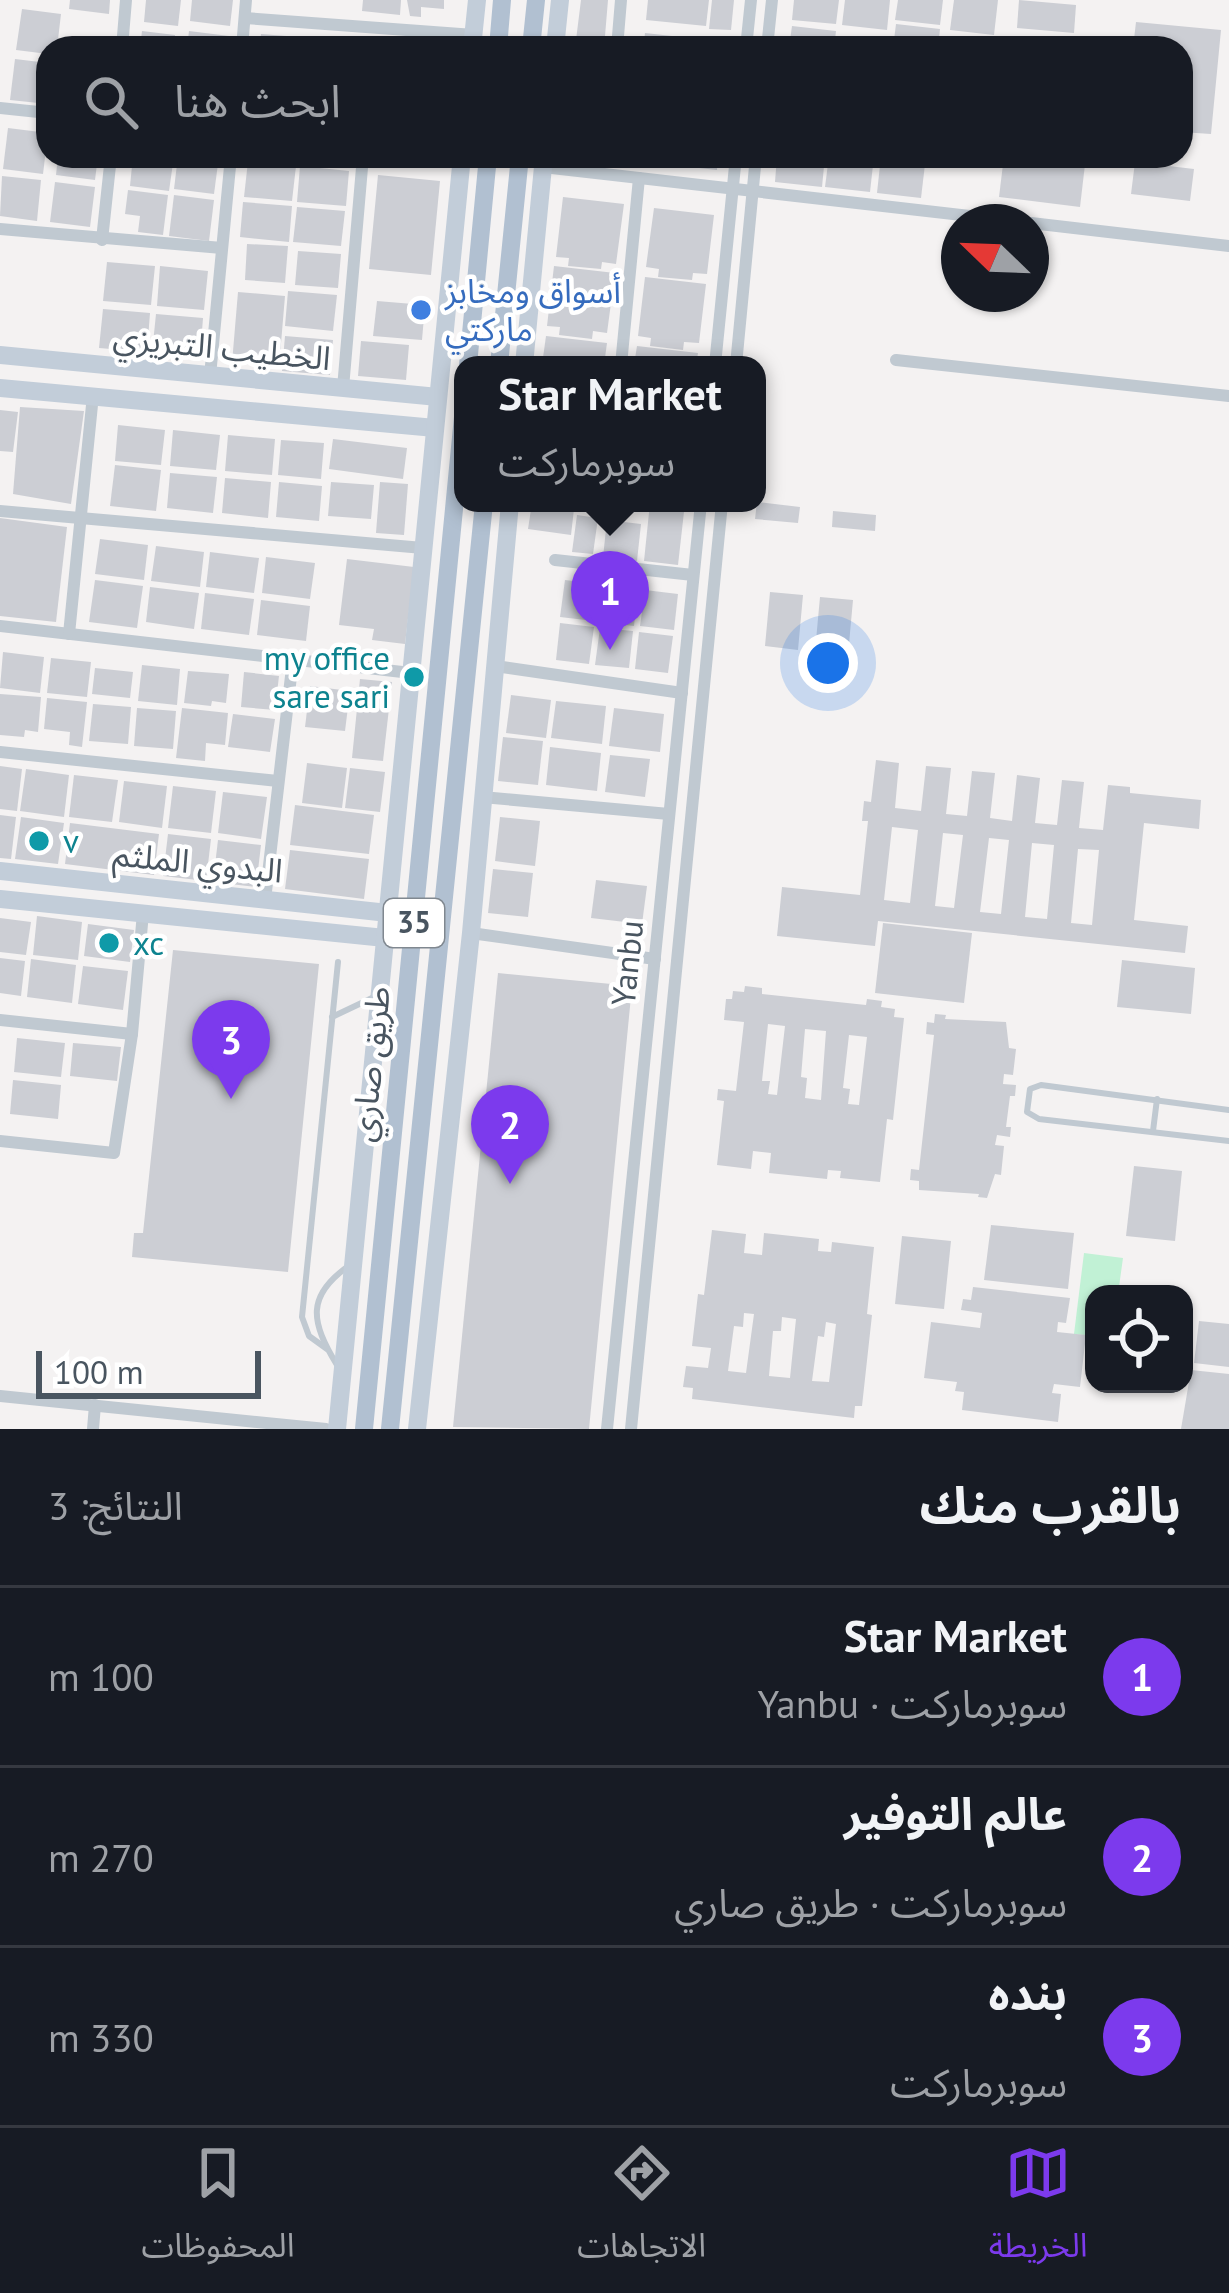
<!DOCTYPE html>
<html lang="ar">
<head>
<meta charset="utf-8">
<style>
  body { margin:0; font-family:"PT Sans","Noto Sans Arabic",sans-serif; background:#242831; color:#f1f3f6; direction:rtl }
  .controls { position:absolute; right:36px; bottom:36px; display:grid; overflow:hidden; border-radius:24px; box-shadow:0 3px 9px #0004 }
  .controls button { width:108px; height:108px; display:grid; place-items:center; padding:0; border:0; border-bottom:3px solid #363941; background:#171b24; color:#f1f3f6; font:60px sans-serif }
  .compass { position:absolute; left:941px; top:204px; width:108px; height:108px; border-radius:50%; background:#171b24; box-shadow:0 3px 9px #0004; rotate:293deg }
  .scale { position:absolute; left:36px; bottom:30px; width:225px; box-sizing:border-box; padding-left:12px; border:6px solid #495560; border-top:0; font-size:33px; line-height:42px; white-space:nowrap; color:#495560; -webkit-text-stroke:9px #fff; paint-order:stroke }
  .you { position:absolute; left:828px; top:663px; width:42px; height:42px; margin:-30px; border:9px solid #fff; border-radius:50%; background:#1a73e8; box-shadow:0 0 0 18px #1a73e833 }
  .badge { display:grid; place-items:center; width:78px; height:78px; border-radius:50%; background:#7c3aed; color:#fff; font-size:39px; font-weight:700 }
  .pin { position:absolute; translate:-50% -99px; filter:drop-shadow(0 3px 6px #0008) }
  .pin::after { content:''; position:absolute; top:63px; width:42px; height:36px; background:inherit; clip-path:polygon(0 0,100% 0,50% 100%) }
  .popup { position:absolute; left:454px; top:356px; width:312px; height:156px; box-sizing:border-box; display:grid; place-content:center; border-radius:24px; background:#171b24; filter:drop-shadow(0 3px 9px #0005); font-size:39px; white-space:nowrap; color:#9ea1a6 }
  .popup b { font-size:45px; color:#f1f3f6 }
  .popup::after { content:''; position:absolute; left:50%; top:100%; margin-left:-24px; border:24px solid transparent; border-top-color:#171b24 }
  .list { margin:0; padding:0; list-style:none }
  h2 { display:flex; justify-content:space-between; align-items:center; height:156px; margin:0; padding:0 48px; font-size:51px }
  h2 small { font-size:39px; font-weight:400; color:#9ea1a6 }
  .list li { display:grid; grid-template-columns:78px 1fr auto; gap:36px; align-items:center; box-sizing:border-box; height:180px; padding:0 48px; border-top:3px solid #363941 }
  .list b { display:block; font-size:45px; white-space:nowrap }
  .list p { margin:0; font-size:39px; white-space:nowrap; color:#9ea1a6 }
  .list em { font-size:39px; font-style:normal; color:#9ea1a6 }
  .icon { flex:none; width:66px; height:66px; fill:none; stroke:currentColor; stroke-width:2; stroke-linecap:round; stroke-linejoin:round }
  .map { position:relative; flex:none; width:1229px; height:1429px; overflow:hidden; direction:ltr }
  .search { position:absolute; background:#171b24; box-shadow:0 3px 9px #0004; left:36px; right:36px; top:36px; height:132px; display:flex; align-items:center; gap:30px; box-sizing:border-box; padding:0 42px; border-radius:36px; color:#9ea1a6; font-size:45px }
  .sheet { height:696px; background:#171b24 }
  nav { display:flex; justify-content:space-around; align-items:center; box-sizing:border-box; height:168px; border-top:3px solid #363941; background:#171b24; font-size:33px; color:#9ea1a6 }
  nav a { display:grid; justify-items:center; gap:6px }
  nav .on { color:#7c3aed }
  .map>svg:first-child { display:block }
  .green { fill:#c1f1d5 }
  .building { fill:#ccced4; fill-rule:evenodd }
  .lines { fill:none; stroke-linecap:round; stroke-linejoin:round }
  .lane { stroke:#c0c9d1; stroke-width:6 }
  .street { stroke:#c0c9d1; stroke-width:12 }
  .secondary { stroke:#c2cdd9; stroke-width:18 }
  .primary { stroke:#b1c0d1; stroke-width:18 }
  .shop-dot { fill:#3f7fe0; stroke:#fff; stroke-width:4.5 }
  .culture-dot { fill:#0f9aa8; stroke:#fff; stroke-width:4.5 }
  .labels { text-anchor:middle; stroke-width:9; stroke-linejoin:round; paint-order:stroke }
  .shield { fill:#fff; stroke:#808890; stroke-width:3 }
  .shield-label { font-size:30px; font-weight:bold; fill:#495560 }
  .shop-label { font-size:33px; fill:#366cbe; stroke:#fff; text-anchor:start }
  .street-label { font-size:33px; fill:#495560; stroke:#fff }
  .culture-label { font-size:33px; fill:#0d838f; stroke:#fff; text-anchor:start }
</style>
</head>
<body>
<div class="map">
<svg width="1229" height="1429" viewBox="0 0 1229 1429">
  <rect width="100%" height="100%" fill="#f4f2f2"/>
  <polygon class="green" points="1084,1253 1123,1258 1118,1294 1094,1294 1094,1336 1074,1334"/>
  <g class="building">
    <polygon points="70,0 110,0 109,14 69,9"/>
    <polygon points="146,0 181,0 178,26 144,22"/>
    <polygon points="192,0 233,0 230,26 190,21"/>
    <polygon points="363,0 401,0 400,15 362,11"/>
    <polygon points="407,0 444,0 444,9 421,7 421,17 410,16"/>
    <polygon points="581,0 608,0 604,48 575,48"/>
    <polygon points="648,0 709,0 706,26 646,20"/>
    <polygon points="712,0 734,0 731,30 709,29"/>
    <polygon points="794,0 839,0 836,24 792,20"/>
    <polygon points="845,0 890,0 887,30 842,25"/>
    <polygon points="898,0 943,0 940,25 895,20"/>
    <polygon points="954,0 998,0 994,35 950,30"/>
    <polygon points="1019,0 1076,5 1074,33 1017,28"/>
    <polygon points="22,9 61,14 57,48 48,48 48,54 16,50"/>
    <polygon points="1136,22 1221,30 1211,134 1181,132 1181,48 1133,48"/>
    <polygon points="896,24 940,29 938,48 893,48"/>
    <polygon points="792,26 836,31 834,48 789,48"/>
    <polygon points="142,31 175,35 174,48 140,48"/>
    <polygon points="189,31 229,36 227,48 187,48"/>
    <polygon points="645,33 681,37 680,48 643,48"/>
    <polygon points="261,34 299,37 298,48 259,48"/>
    <polygon points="950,36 994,41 993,48 948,48"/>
    <polygon points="303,37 341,40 340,48 302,48"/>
    <polygon points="15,59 48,63 48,104 10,100"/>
    <polygon points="8,128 48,133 43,174 3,169"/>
    <polygon points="58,156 98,156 95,180 56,175"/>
    <polygon points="133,156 174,156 169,191 130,186"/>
    <polygon points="178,156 219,156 214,194 174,189"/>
    <polygon points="682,156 718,156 717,170 681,166"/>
    <polygon points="777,156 825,156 822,187 775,182"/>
    <polygon points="829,156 874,156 870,192 825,187"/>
    <polygon points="881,156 926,156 921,198 877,193"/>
    <polygon points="1004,156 1086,156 1080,207 999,197"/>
    <polygon points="248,161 296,166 292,201 244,197"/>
    <polygon points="1135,162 1194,169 1190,201 1131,194"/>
    <polygon points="300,166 349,171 346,206 297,202"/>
    <polygon points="378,175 440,181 431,275 369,269"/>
    <polygon points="2,176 41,180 37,221 0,216"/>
    <polygon points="55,182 95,187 90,227 50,222"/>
    <polygon points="128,190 168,195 163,235 138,232 140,216 125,214"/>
    <polygon points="174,195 214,200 209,241 169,236"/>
    <polygon points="563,197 624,204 616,264 602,262 601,269 568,266 569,258 556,257"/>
    <polygon points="243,202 292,206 289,242 240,237"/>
    <polygon points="297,207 345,211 341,246 293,242"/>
    <polygon points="654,208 714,215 707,274 693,273 692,280 658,277 659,269 646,267"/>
    <polygon points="247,244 288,246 285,283 245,280"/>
    <polygon points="298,251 341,254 338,288 295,285"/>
    <polygon points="107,262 155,266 151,305 103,301"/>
    <polygon points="160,266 208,271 204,310 157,306"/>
    <polygon points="554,266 615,273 607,333 593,331 592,339 559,335 560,327 547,326"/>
    <polygon points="645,277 706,284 699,343 684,342 683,350 650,346 651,338 638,336"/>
    <polygon points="288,291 337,295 333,331 285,326"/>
    <polygon points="238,292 285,296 279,367 232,363"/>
    <polygon points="377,301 425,305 422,340 373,336"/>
    <polygon points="103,309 150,313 147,352 99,348"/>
    <polygon points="156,314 203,318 200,357 152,353"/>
    <polygon points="285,336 333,340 330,375 282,371"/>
    <polygon points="546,336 607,343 604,365 542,365"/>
    <polygon points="361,341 409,345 406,380 358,376"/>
    <polygon points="637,346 698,353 696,365 634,365"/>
    <polygon points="20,407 84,411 71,504 13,494"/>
    <polygon points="0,410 18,412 13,452 0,451"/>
    <polygon points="118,425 165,430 161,465 115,461"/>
    <polygon points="173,430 220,435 216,470 170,466"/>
    <polygon points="228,435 275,439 272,475 225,471"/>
    <polygon points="333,439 407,448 403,479 329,469"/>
    <polygon points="281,440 324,443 321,479 278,475"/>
    <polygon points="115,465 161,470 156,511 110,506"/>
    <polygon points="170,473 217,477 213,513 167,508"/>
    <polygon points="225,478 271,482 268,518 222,513"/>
    <polygon points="279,482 322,486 319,521 276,517"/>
    <polygon points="331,482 374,485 371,519 328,516"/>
    <polygon points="380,482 408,484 404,535 376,533"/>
    <polygon points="757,502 800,507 798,523 755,519"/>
    <polygon points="532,503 574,509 571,535 528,529"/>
    <polygon points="650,503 685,503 678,565 644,561"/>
    <polygon points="833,511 876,515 875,531 832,527"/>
    <polygon points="577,515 598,518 593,554 572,552"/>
    <polygon points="0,518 67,527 56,622 0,616"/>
    <polygon points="607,520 641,524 637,561 603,557"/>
    <polygon points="100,539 148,545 144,580 95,574"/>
    <polygon points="156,546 204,552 200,587 151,581"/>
    <polygon points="210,552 259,558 254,593 206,587"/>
    <polygon points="266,557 315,563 310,599 262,593"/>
    <polygon points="347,559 414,567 405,644 372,640 374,629 339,625"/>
    <polygon points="95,580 143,586 137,628 89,622"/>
    <polygon points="565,580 598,584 594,621 560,617"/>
    <polygon points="605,585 638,589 634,626 600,622"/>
    <polygon points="150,587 199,593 194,629 146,622"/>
    <polygon points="645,590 678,594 674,630 640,626"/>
    <polygon points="770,592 803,595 798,650 765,646"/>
    <polygon points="205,593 254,599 249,635 201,629"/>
    <polygon points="820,597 853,600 848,655 815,651"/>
    <polygon points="261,600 310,606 306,641 257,635"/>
    <polygon points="560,623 594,627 589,664 556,660"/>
    <polygon points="600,628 633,631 629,668 595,665"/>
    <polygon points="639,632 673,636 668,673 635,669"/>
    <polygon points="3,652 44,657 40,693 0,688"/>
    <polygon points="51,658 91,662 87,697 47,693"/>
    <polygon points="142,665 180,669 177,705 138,701"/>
    <polygon points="95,668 133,672 130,698 92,694"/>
    <polygon points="188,671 229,674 226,703 212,701 211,706 184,703"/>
    <polygon points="244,672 279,676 275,710 241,707"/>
    <polygon points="360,679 392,682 383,761 352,758"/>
    <polygon points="310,686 350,691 345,731 305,727"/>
    <polygon points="0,694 41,697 38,732 25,730 24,737 0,735"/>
    <polygon points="511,695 551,700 546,738 506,733"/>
    <polygon points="47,698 87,702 82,747 69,745 70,732 44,729"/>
    <polygon points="556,701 606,706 602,744 551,738"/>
    <polygon points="93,704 131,707 128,744 89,741"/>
    <polygon points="137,708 176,711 173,749 134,746"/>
    <polygon points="182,708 228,713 225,745 206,743 205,761 176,758"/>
    <polygon points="614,708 664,714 660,752 609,746"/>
    <polygon points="233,714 275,719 270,752 228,747"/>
    <polygon points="503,737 543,741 538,785 498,781"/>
    <polygon points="550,747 601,753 597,791 546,785"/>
    <polygon points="610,755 650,759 645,797 605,792"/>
    <path d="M876 760 899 763 895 808 921 811 926 766 951 768 946 814 967 816 972 771 995 773 990 818 1012 821 1017 775 1040 778 1035 823 1057 825 1062 780 1084 782 1079 828 1103 830 1108 785 1130 787V793L1201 800 1199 829 1144 823 1134 920 1188 926 1185 953 878 921 875 946 777 936 782 887 860 895 868 821H862L864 801 871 802ZM892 827 918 830 910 903 884 900ZM943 833 963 835 954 908 935 906ZM989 838 1009 840 1001 914 980 912ZM1032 843 1054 845 1047 919 1025 917ZM1078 849 1099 850 1092 925 1071 923Z"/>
    <polygon points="307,763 347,768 342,808 302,803"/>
    <polygon points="0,766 22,769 17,811 0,809"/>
    <polygon points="350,768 385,772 380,812 345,808"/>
    <polygon points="26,769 69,775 64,817 20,811"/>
    <polygon points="74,775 118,780 112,822 69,817"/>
    <polygon points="124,781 167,786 162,828 119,822"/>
    <polygon points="173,786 216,791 211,833 168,828"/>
    <polygon points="223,792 267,797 261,839 218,833"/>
    <polygon points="295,805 374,815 369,854 290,845"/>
    <polygon points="0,815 16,817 11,859 0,858"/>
    <polygon points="21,817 64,823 58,864 15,859"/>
    <polygon points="500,817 540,821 535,866 495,861"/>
    <polygon points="70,823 159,834 154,875 65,864"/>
    <polygon points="168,834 211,839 206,881 163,876"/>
    <polygon points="218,840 261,845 256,887 213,882"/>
    <polygon points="290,850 369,859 364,899 285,889"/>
    <polygon points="493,869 533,873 528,917 488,913"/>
    <polygon points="596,880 647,886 642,924 591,918"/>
    <polygon points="37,916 82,922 78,960 33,955"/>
    <polygon points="0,918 31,922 26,955 0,952"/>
    <polygon points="883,923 972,933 964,1003 875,993"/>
    <polygon points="88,924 134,930 130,962 84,956"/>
    <polygon points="173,950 319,964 288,1272 132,1257 134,1233 143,1233"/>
    <polygon points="0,958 25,961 21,996 0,993"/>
    <polygon points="31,959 76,965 72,1003 27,997"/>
    <polygon points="1122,960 1195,968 1191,1014 1117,1007"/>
    <polygon points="83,966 128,971 123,1010 78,1004"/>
    <polygon points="498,973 632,986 589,1429 453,1427"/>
    <path d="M745 986 762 988V994L866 1005 867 999 882 1001 881 1007 895 1009 894 1017 904 1018 893 1120 887 1119 880 1182 840 1178 841 1171 828 1170 827 1179 769 1173 771 1153 753 1151 751 1169 717 1165 724 1101 717 1100 718 1089 736 1091 744 1022 724 1020 726 999H732L733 991 744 992ZM768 1024 785 1026 777 1095 768 1094 770 1081H762ZM805 1029 826 1031 821 1100 805 1098 807 1078 801 1077ZM849 1035 867 1037 859 1105 848 1104 850 1089 843 1088Z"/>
    <polygon points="935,1014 946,1015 945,1019 1006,1022 1009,1048 1016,1049 1013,1075 1004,1074 1003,1084 1016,1085 1015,1096 1010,1096 1006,1127 1011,1127 1010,1137 997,1135 995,1145 1004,1146 1001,1175 995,1174 987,1198 978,1197 979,1194 919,1190 919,1181 910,1180 911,1169 919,1170 934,1035 926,1034 927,1022 934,1023"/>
    <polygon points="17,1038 65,1043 61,1077 14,1072"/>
    <polygon points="73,1043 121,1047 117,1081 70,1076"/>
    <polygon points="13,1080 61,1085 58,1119 10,1114"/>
    <polygon points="1134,1166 1182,1171 1175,1241 1126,1236"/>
    <polygon points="991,1225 1074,1233 1068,1289 984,1280"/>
    <path d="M712 1230 746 1234 744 1253 762 1255 764 1233 819 1239 818 1251 831 1252 832 1242 874 1247 867 1314 872 1315 862 1406H855L854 1418 692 1399 693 1388 683 1387 686 1366 708 1368 711 1348 692 1346 698 1294 704 1295ZM744 1313 754 1314 746 1373 728 1371 734 1326 743 1327ZM782 1317 796 1319 790 1378 769 1376 773 1331H781ZM826 1322 836 1324 829 1382 812 1381 818 1336 824 1337Z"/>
    <polygon points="902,1236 951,1241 944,1309 895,1304"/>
    <polygon points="973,1287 1070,1298 1066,1323 1058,1322 1057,1332 1086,1335 1080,1387 1054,1384 1052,1393 1061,1394 1058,1422 962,1410 964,1392 955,1391 957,1382 924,1378 931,1322 980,1328 982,1313 961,1310 963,1299 971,1300"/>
    <polygon points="1199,1321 1229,1324 1229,1367 1194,1363"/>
    <polygon points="1191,1370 1229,1374 1229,1429 1181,1429"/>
  </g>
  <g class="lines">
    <g class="lane">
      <polyline points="332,1017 372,998"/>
      <polyline points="1229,1110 1041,1085 1030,1089 1027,1112 1039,1119 1229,1141"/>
      <polyline points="1153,1131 1157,1099"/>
      <polyline points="327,1349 309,1336 302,1317 338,962"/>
      <path d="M337 1365C311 1322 305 1296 350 1265"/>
    </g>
    <g class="street">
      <polyline points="245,18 474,35"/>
      <polyline points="122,48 126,0"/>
      <polyline points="242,48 246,0"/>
      <polyline points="617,48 621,0"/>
      <polyline points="746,48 751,0"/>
      <polyline points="767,48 772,0"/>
      <polyline points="0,108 48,113"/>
      <polyline points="543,167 1023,222"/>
      <polyline points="1031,223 1229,246"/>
      <polyline points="0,229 222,248"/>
      <polyline points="102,240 111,156"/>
      <polyline points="896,360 1229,396"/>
      <polyline points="621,365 639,178"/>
      <polyline points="715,365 736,156"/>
      <polyline points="736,365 756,156"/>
      <polyline points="210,376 231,156"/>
      <polyline points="343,388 363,156"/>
      <polyline points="0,511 423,548"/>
      <polyline points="555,560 693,575"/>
      <polyline points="0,626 411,673"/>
      <polyline points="69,634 93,395"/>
      <polyline points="495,666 682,693"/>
      <polyline points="0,752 278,781"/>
      <polyline points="482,797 669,814"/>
      <polyline points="265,900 293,659"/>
      <polyline points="471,933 655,959"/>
      <polyline points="0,1020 132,1034"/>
      <polyline points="0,1141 114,1153 132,1034 143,913"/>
      <polyline points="0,1396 326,1429"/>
      <polyline points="93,1429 95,1405"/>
      <polyline points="607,1429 701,503"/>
      <polyline points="631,1429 722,503"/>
    </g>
    <g class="secondary">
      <polyline points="472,48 477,0"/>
      <polyline points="555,48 560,0"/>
      <polyline points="0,355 438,397"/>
      <polyline points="524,365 544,156"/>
      <polyline points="0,388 435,428"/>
      <polyline points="0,871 388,913"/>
      <polyline points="0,899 385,938"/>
      <polyline points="337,1429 462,156"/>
      <polyline points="417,1429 471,933 510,503"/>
    </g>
    <g class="primary">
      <polyline points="498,48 502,0"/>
      <polyline points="531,48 536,0"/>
      <polyline points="468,365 488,156"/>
      <polyline points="499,365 520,156"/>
      <polyline points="364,1429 463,417"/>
      <polyline points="390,1429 484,503"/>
    </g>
  </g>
  <circle class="shop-dot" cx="421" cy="310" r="12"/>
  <g class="culture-dot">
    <circle cx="414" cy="677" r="12"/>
    <circle cx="39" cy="841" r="12"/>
    <circle cx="109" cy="943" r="12"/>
  </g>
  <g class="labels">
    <rect class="shield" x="384" y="899" width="60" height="48" rx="9"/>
    <g class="shield-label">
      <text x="414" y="933">35</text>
    </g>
    <g class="shop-label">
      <text x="445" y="303">أسواق ومخابز<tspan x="445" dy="38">ماركتي</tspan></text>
    </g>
    <g class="street-label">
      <text transform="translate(222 347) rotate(6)" y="12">الخطيب التبريزي</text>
      <text transform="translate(198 862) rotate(6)" y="12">البدوي الملثم</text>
      <text transform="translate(627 963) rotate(-84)" y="12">Yanbu</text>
      <text transform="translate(370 1064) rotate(-84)" y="12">طريق صاري</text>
    </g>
    <g class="culture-label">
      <text x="390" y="670" text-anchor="end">my office<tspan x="390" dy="38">sare sari</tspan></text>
      <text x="63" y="853">v</text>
      <text x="133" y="955">xc</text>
    </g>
  </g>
</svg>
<div class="controls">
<button><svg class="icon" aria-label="locate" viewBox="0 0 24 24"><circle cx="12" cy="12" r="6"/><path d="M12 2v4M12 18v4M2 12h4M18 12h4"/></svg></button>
</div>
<svg class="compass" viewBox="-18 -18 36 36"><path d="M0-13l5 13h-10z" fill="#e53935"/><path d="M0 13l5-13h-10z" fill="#9ea1a6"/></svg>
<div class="scale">100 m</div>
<div class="you"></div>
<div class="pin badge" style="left:610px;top:650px">1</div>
<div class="popup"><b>Star Market</b>سوبرماركت</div>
<div class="pin badge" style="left:510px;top:1184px">2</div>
<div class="pin badge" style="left:231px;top:1099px">3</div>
<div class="search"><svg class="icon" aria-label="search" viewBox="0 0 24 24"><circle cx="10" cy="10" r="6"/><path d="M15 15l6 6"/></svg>ابحث هنا</div>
</div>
<section class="sheet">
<h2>بالقرب منك<small>النتائج: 3</small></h2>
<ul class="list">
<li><span class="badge">1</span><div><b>Star Market</b><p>سوبرماركت · Yanbu</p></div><em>100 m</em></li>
<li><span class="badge">2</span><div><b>عالم التوفير</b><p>سوبرماركت · طريق صاري</p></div><em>270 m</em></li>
<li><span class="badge">3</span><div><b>بنده</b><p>سوبرماركت</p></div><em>330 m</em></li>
</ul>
</section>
<nav>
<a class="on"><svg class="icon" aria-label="map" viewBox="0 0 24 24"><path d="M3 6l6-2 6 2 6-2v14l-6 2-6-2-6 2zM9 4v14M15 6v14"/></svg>الخريطة</a>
<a><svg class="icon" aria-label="directions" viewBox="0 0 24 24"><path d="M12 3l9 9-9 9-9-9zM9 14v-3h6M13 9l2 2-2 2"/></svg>الاتجاهات</a>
<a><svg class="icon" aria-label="saved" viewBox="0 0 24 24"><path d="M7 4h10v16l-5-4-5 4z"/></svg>المحفوظات</a>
</nav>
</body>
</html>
